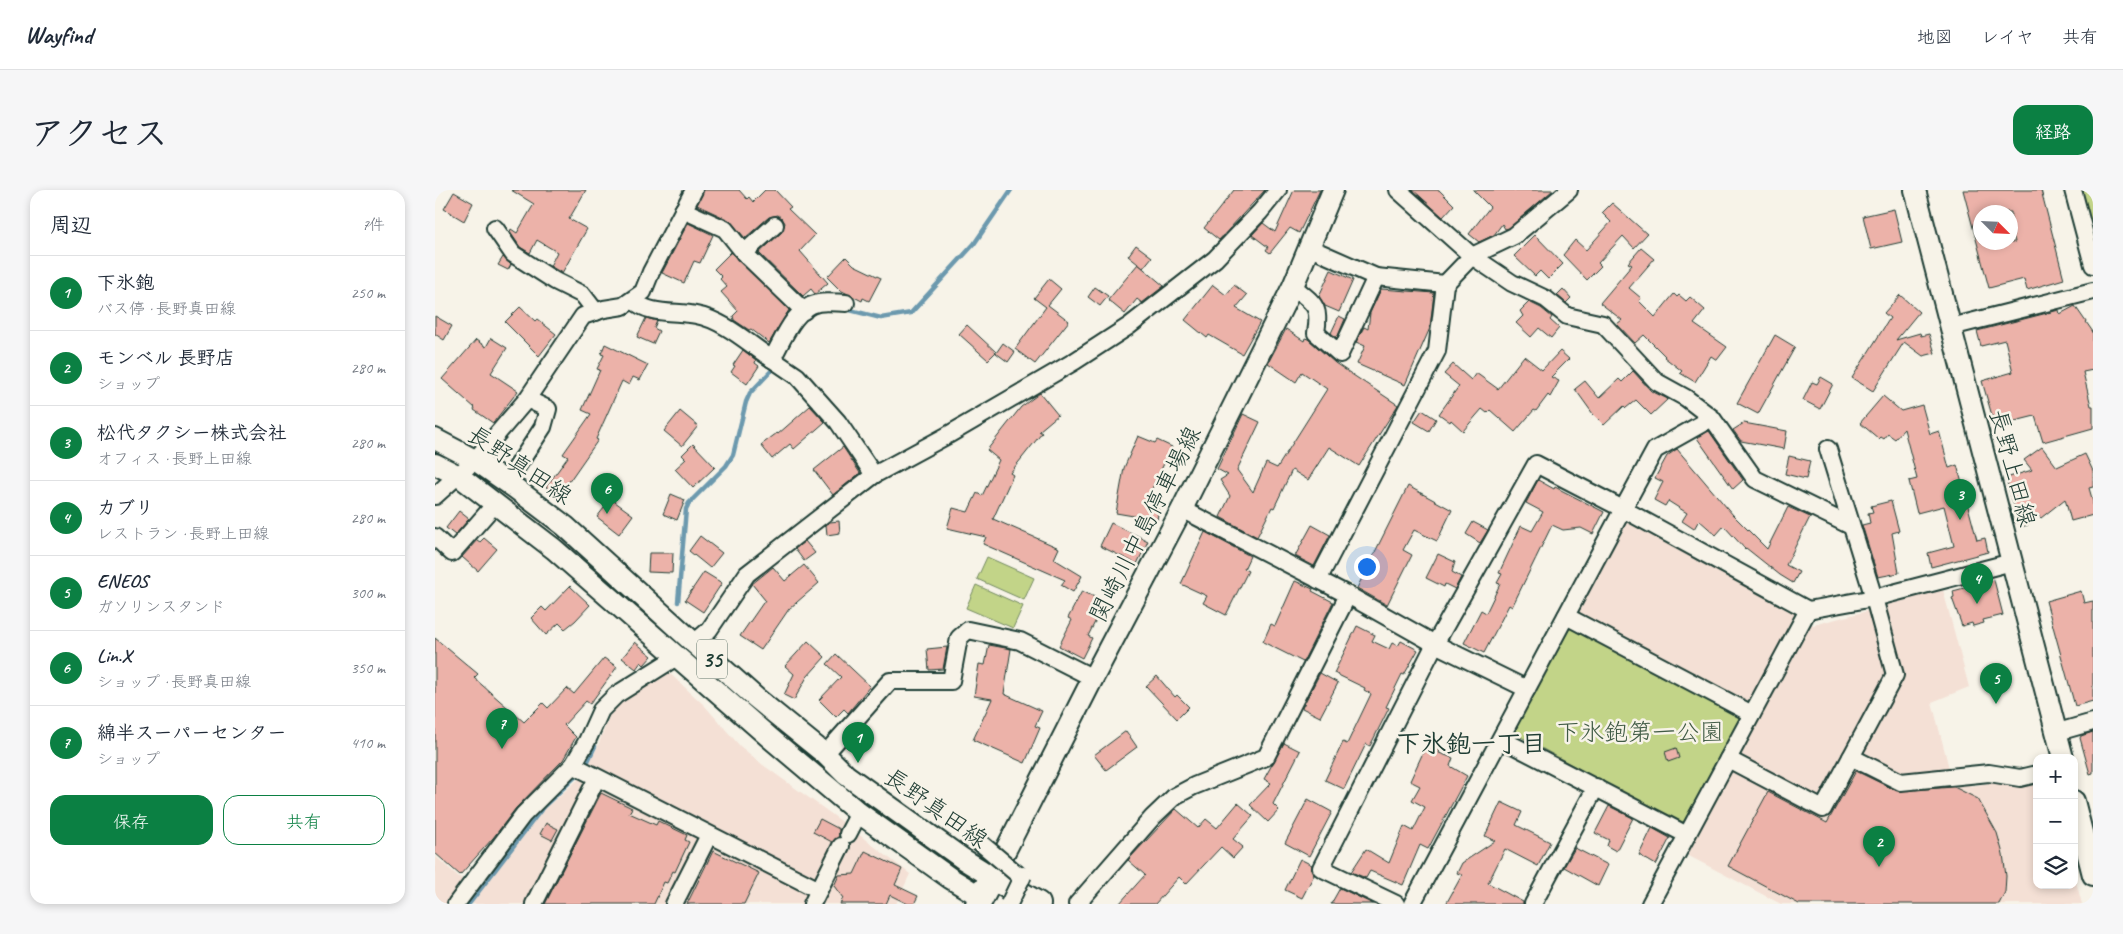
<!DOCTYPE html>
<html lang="ja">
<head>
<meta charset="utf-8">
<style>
  body { margin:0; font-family:Caveat,"Klee One",sans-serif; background:#f6f6f7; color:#1f2937 }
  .controls { position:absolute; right:15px; bottom:15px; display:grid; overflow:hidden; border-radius:10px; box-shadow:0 2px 8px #0003 }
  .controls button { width:45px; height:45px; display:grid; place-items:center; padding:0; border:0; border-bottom:1px solid #e0e1e3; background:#fff; color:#1f2937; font:25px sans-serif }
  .compass { position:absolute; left:1538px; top:15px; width:45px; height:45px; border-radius:50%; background:#fff; box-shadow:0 2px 8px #0003; rotate:114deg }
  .you { position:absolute; left:931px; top:376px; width:18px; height:18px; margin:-12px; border:4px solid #fff; border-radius:50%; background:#1a73e8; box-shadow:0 0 0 8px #1a73e833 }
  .badge { display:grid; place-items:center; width:32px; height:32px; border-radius:50%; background:#0b8043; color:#fff; font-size:16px; font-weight:700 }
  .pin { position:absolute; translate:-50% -41px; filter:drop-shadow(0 1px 2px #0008) }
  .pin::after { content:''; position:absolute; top:26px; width:18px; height:15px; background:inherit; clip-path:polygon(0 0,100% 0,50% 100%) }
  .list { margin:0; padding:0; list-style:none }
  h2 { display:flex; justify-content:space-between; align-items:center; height:65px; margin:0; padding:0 20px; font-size:21px }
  h2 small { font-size:16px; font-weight:400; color:#747a83 }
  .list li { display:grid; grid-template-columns:32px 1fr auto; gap:15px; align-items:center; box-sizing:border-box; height:75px; padding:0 20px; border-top:1px solid #e0e1e3 }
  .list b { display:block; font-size:19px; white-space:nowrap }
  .list p { margin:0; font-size:16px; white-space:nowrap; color:#747a83 }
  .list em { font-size:16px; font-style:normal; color:#747a83 }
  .actions { display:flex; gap:10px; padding:15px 20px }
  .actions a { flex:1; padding:11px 0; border:1px solid #0b8043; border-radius:15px; text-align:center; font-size:18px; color:#0b8043 }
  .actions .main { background:#0b8043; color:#fff }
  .icon { flex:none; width:28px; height:28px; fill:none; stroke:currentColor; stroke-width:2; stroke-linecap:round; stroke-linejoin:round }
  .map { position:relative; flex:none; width:1658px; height:714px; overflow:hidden; border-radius:15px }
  header { display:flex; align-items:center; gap:30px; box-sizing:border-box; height:70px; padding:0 25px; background:#fff; border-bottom:1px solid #e0e1e3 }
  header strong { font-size:24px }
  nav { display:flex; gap:28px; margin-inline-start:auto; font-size:18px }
  .intro { display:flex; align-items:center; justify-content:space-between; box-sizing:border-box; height:120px; padding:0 30px }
  h1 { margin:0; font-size:35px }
  .button { padding:12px 22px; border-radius:15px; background:#0b8043; color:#fff; font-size:18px; font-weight:700 }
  main { display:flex; gap:30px; padding:0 30px }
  aside { flex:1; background:#fff; border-radius:15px; box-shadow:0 2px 8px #0003 }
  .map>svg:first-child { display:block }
  .built { fill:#f4e0d5 }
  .green { fill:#c2d488; stroke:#70885e }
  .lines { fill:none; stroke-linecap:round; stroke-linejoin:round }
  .stream { stroke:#6c99ae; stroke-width:4.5 }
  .building { fill:#ecb2a9; stroke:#1f3d34; fill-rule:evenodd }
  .minor-casing { stroke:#1f3d34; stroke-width:20 }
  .major-casing { stroke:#1f3d34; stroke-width:24 }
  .highway-casing { stroke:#1f3d34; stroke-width:28 }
  .minor { stroke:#f7f3e8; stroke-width:16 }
  .major { stroke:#f7f3e8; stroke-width:20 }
  .highway { stroke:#f7f3e8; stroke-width:24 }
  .minor-bridge-casing { stroke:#1f3d34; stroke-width:20; stroke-linecap:butt }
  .minor-bridge { stroke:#f7f3e8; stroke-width:16 }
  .labels { text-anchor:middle; stroke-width:5; stroke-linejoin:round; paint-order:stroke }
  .shield { fill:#f7f3e8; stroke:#60746a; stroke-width:1 }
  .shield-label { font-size:22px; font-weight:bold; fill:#1f3d34 }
  .street-label { font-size:24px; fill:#1f3d34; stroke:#f7f3e8 }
  .park-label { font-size:24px; fill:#405b45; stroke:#f7f3e8 }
  .neighbourhood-label { font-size:25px; font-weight:bold; fill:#1f3d34; stroke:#f7f3e8 }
</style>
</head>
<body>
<header>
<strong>Wayfind</strong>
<nav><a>地図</a><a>レイヤ</a><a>共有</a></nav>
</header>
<div class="intro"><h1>アクセス</h1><a class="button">経路</a></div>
<main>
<aside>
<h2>周辺<small>7件</small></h2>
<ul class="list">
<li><span class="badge">1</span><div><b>下氷鉋</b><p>バス停 · 長野真田線</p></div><em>250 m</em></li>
<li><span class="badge">2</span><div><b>モンベル 長野店</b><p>ショップ</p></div><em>280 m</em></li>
<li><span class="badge">3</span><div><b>松代タクシー株式会社</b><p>オフィス · 長野上田線</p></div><em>280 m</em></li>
<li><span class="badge">4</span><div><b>カブリ</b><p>レストラン · 長野上田線</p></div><em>280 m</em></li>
<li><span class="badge">5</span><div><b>ENEOS</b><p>ガソリンスタンド</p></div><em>300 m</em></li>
<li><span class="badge">6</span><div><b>Lin.X</b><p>ショップ · 長野真田線</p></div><em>350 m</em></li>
<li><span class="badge">7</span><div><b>綿半スーパーセンター</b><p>ショップ</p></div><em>410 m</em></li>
</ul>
<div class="actions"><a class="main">保存</a><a>共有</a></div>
</aside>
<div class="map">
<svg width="1658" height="714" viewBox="0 0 1658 714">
  <rect width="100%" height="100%" fill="#f7f3e8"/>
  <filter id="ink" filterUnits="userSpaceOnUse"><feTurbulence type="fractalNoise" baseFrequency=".02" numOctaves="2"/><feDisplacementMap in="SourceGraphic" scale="10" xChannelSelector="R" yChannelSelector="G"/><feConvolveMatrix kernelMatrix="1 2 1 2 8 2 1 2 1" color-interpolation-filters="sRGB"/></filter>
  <g filter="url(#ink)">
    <g class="built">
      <polygon points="1190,330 1358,419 1378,435 1432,421 1437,424 1447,421 1451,415 1508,400 1534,497 1497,512 1514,578 1536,596 1602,586 1602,695 1639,695 1639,684 1647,714 1346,714 1252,665 1325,526 1137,426"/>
      <polygon points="231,480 269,515 305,556 328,575 409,633 475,684 461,714 36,714 108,620 146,587 162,558 177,519"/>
      <polygon points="0,666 31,693 15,714 0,714"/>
    </g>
    <g class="green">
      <polygon points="1646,0 1658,0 1658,46"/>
      <polygon points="552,367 599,388 589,410 542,389"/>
      <polygon points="541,395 588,416 578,438 531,418"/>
      <polygon points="1136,436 1306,525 1247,635 1077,542"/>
    </g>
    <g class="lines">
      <g class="stream">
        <polyline points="411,119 446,128 476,123 539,54 576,0"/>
        <polyline points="243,412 251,319 254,313 291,276 298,265 311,212 315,203 338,179"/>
        <polyline points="152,573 160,556"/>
        <polyline points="34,714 109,616 142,585"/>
      </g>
    </g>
    <g class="building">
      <polygon points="76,0 151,0 134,29 152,39 127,83 115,76 122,62 102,50 95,63 85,57 75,42 76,39 82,43 99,14"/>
      <polygon points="269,0 304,0 312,9 314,7 318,12 330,0 340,0 356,17 353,19 380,45 365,61 393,93 380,104 376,99 368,106 324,63 347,42 350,33 347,28 343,25 334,27 310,48 294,30 262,15"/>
      <polygon points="799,0 830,0 784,50 769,38"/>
      <polygon points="859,0 885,0 864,43 855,38 835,63 831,60 833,57 817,45 828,33 840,42"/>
      <polygon points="978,0 1004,0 1019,15 1008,27"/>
      <polygon points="1038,0 1118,0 1074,38 1070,39 1067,34 1059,45 1044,52 1034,44 1055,17"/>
      <path d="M1528 0H1606L1629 89 1592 100 1589 89 1554 98ZM1546 22H1576V37L1580 52H1546Z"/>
      <polygon points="19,2 38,13 29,31 9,19"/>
      <polygon points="1177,13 1212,44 1199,58 1188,46 1163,73 1166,76 1152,90 1128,65 1140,50 1151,60 1176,32 1167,23"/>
      <polygon points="1459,19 1467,52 1436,59 1428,26"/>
      <polygon points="253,33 278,45 265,73 259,71 249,93 227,83"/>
      <polygon points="1100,45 1128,74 1113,89 1105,81 1100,86 1079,66"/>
      <polygon points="701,55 717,67 708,78 693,66"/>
      <polygon points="1206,58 1219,69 1194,98 1206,108 1204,111 1220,127 1239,104 1242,107 1244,105 1251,111 1255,107 1270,120 1259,134 1292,157 1282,170 1276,166 1260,192 1245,183 1247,181 1229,167 1230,166 1209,145 1200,153 1182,134 1187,130 1165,113 1197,75 1193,73"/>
      <polygon points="296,62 354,120 334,153 316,139 314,140 299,130 298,126 303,121 286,102 292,97 285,89 287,87 279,79"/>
      <polygon points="68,67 76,75 73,80 63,75"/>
      <polygon points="411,67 419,75 446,88 434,111 428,108 427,111 405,100 392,87"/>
      <polygon points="703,74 729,96 707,113 702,109 690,124 673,110"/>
      <polygon points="896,80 918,90 904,122 890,116 884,106"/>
      <polygon points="614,89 626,99 613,115 634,131 600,174 580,159 611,117 599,108"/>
      <polygon points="778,95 791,105 799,95 812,105 801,118 825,132 807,164 774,145 772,148 750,130"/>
      <polygon points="660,97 673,106 665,116 653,107"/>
      <polygon points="946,99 999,103 995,138 970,195 922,174 930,156 921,152 929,137 933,139 935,123"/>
      <polygon points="1128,99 1136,108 1131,113 1122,105"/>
      <polygon points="1465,105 1484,122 1461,150 1485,143 1486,146 1494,144 1500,163 1488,166 1469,152 1438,201 1417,188 1455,128 1449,123"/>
      <polygon points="1094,112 1106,118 1117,127 1115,130 1124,138 1116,148 1104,138 1096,147 1081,133 1088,126 1085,121"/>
      <polygon points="1640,116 1658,142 1658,180 1648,182 1656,216 1658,216 1658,238 1608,252 1600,226 1560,236 1547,191 1578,182 1570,150 1546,156 1542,141 1624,120 1625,124"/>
      <polygon points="85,117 100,131 102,129 121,144 104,166 70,132"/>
      <polygon points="0,126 17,136 9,150 0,144"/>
      <polygon points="904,126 910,129 902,148 896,143"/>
      <polygon points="211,128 222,131 219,138 224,141 218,154 202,147"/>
      <polygon points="532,135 561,162 553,170 524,144"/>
      <polygon points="851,139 869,151 870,148 873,149 900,173 963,215 924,276 894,257 873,290 857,280 839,318 837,317 822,347 785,327 795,306 785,290 793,285 782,279 808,224 825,232 802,280 818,302 831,273 842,278 892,199 867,182 861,192 833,173"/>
      <polygon points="1340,145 1360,157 1323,224 1302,213"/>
      <polygon points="56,148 72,158 56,183 83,201 58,233 39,220 40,218 7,189 41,150 51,157"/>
      <polygon points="568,153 580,162 573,172 561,163"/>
      <polygon points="170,154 213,175 205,190 198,187 194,195 187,191 161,249 163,250 124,306 111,297 133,267 128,264 156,224 147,220 165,180 162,179 169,165 166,164"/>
      <polygon points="308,160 321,170 320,173 324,176 312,194 296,182 300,176 298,175"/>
      <polygon points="1125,161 1134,169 1116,187 1124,191 1115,207 1113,205 1101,221 1099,220 1080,242 1055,220 1052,223 1047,219 1028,241 1016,230 1015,232 1004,224 1024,196 1009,184 1018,174 1036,190 1041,183 1063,199 1089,166 1107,180"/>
      <polygon points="1198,181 1216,201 1233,209 1216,225 1201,210 1191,218 1189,216 1169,235 1158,224 1140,199 1150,191 1164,208 1184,189 1187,192"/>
      <polygon points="1386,187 1398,194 1385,219 1368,210 1377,192 1382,194"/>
      <polygon points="605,203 623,225 604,241 607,243 575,283 578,285 558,329 624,358 619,369 647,386 638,402 626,395 630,390 548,354 551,347 512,338 518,318 533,322 542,303 547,306 564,270 552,260 586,217"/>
      <polygon points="1448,206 1466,221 1487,215 1495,244 1504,241 1514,278 1522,275 1528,297 1535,295 1538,307 1531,309 1542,350 1550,348 1553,362 1496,377 1493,363 1519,356 1509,316 1482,323 1474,291 1482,289 1469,239 1460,249 1453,244 1449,249 1446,247 1444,249 1425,233"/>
      <polygon points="375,216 390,232 359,259 355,254 337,269 326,255 342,243 343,244"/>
      <polygon points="987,220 1001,229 994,241 979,232"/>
      <polygon points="245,221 263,236 247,256 229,241"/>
      <polygon points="1309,233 1352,241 1349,259 1306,251 1298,240"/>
      <polygon points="1274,241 1308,290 1298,299 1262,248"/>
      <polygon points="703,246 720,253 722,250 737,257 712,309 725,312 722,330 681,323 689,278"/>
      <polygon points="258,254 280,277 258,298 240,279 251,269 247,265"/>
      <polygon points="408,257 425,283 398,305 379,280"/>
      <polygon points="1607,257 1622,277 1650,264 1658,281 1658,297 1654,298 1658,312 1658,325 1636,331 1630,309 1606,328 1604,326 1593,335 1585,337 1571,288 1597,280 1589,270"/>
      <polygon points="1242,259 1298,325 1332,359 1353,317 1375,327 1351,375 1364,382 1358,393 1345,385 1311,358 1310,359 1289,336 1281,345 1264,330 1259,339 1247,331 1252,323 1233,311 1230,316 1219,310 1228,292 1220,288 1232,266"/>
      <polygon points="1354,266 1375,271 1371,289 1350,284"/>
      <polygon points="1103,290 1119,299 1120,297 1169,322 1158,344 1146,338 1128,340 1117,335 1077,417 1074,415 1049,463 1029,453 1046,420 1051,423 1065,394 1062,393 1067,384 1064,383 1086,336 1097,341 1108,322 1091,313"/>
      <polygon points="973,296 1017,320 1002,351 979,340 968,360 977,365 952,415 922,398"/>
      <polygon points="236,304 250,310 242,330 228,324"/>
      <polygon points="176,309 198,325 184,344 162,327"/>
      <polygon points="1456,311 1464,341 1457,343 1464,383 1443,387 1427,335 1435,333 1433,323 1438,322 1436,316"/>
      <polygon points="24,321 34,329 20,345 11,338"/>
      <polygon points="404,331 405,343 392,345 391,335 395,332"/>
      <polygon points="1038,332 1053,340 1045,353 1031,344"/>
      <polygon points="676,333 713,351 702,374 665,356"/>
      <polygon points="877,335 895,345 879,376 860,366"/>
      <polygon points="770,342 815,366 809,379 813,381 791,425 768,413 772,406 746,394"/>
      <polygon points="265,346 287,363 275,378 254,361"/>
      <polygon points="49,348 62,359 43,381 27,367 42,350 45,352"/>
      <polygon points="370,351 380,363 369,371 360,359"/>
      <polygon points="214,363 238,363 237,383 213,382"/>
      <polygon points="1003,364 1020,372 1017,382 1026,387 1020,399 1010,394 1009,397 991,388"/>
      <polygon points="369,375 384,393 354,419 326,460 305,446 330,410 317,394 338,377 350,391"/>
      <polygon points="269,382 287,393 268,422 250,410"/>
      <polygon points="1559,390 1568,425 1548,430 1549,433 1538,436 1537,433 1527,436 1517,408 1519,407 1518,401"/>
      <polygon points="860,391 878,399 877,401 898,412 868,472 828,452 836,434 840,436"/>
      <polygon points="135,396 155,415 140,431 130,439 124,433 111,445 96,428 107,417 111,421"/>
      <polygon points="647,401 670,412 653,446 657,448 647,468 624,456 637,430 633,428"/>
      <polygon points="1646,401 1649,413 1658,411 1658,511 1640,516 1611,411"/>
      <polygon points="922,436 940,445 937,451 954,459 957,453 963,456 966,451 983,460 969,485 967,484 951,517 954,518 935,556 931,554 909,599 890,590 908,552 912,554 936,504 929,500 930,498 899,483"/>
      <polygon points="0,448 43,484 39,488 89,532 108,513 113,518 132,498 139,504 169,468 182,477 155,514 151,511 129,535 141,547 128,570 81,618 58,648 25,685 0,663"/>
      <polygon points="373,451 390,467 372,487 359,510 349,505 359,484 350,476"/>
      <polygon points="200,452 217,466 209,475 206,472 201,479 187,468"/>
      <polygon points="554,455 576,459 569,504 607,521 600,536 605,538 590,573 538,550 557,509 539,506 544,474 550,475"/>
      <polygon points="512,457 508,479 494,480 492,459"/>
      <polygon points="401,464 435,496 413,523 409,519 401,527 384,510 406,487 392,474"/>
      <polygon points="885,483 903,493 885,527 867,518"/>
      <polygon points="722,486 740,507 742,505 754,517 742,529 711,496"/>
      <polygon points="691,541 702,557 671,580 659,565"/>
      <polygon points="1658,542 1658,583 1655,584 1645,548 1646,546"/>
      <polygon points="849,553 865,561 838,614 844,620 833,632 815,615 836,593 829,589"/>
      <polygon points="992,554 1005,561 1004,563 1018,568 1015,576 1032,586 993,659 985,655 968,695 935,681 931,688 916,682 931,659 954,673 969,636 978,641 990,617 977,610 985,596 975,591"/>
      <polygon points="1241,558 1244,568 1233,572 1230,562"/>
      <polygon points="1421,581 1462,601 1519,597 1543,609 1562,643 1568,664 1571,686 1570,702 1564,714 1364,714 1293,676 1333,602 1392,633"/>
      <polygon points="166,603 197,618 194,623 221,635 223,631 252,645 250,650 254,652 240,682 238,681 232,693 229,692 219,714 110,714"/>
      <polygon points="873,609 897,622 874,666 850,653"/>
      <polygon points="1066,612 1087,622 1081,635 1115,652 1103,676 1070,659 1053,693 1088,712 1088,714 1011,714 1027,685 1022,683 1027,673 1060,651 1050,646"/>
      <polygon points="803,613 818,626 798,649 808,657 798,668 786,657 751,694 744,687 720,714 684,714 710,685 693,670 741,619 763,638 771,629 782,638"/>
      <polygon points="1174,616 1198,628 1181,661 1172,656 1174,650 1160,643"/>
      <polygon points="385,629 404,639 404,647 397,652 378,642"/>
      <polygon points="111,633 123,639 117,650 105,644"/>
      <polygon points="1217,638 1235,648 1221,675 1204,665"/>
      <polygon points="1140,658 1173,675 1163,696 1129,677"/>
      <polygon points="278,661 324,683 309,714 252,714"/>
      <polygon points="430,661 467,679 460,695 483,706 479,714 473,714 455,705 451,714 405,714 408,708 399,696 404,685 419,684"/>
      <polygon points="865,669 877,675 876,679 879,685 867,708 850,700"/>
      <polygon points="905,698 938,714 896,714"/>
    </g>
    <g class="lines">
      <g class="minor-casing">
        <g id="minor">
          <polyline points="963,0 1037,66 1077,93 1111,109 1132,126 1168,134 1222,192 1251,208 1277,228"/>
          <polyline points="1638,0 1658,75"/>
          <polyline points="248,20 290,39 310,64 369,121"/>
          <polyline points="60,38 78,64 120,91 148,105 161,122"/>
          <polyline points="875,58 941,87 1010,94 1002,161 883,390"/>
          <polyline points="309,63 340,35"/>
          <polyline points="1010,94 1037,66 1079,46 1134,0"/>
          <path d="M858 96C878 114 886 114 881 143L905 164 941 87"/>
          <path d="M198 110C213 125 241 121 261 125 289 130 314 154 337 169"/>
          <path d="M411 113C403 113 392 111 383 113 359 118 348 150 337 169L362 186 403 232 439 285"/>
          <polyline points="1516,137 1658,101"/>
          <polyline points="1393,259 1439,408 1460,485 1416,567"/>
          <polyline points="78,283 108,237 113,219 92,209"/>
          <polyline points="0,306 40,270 92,209 148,126 169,119 188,116 208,102 216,82 259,0"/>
          <polyline points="747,319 913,405 1000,454 1092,499"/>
          <polyline points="0,347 17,363 60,314"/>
          <polyline points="1373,420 1439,408 1577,372"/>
          <polyline points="1131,426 1317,524"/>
          <polyline points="259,453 274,440 312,384 439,285 513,245 640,171 694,136 780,69 825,22 843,0"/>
          <polyline points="1623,542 1658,532"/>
          <polyline points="1066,549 1252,645"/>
          <polyline points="390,564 455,491 516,491 524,448 533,440 585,451 658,488"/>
          <polyline points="1293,569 1388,619 1416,567 1466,592 1554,583 1585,588 1602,584"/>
          <polyline points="138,575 384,700"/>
          <polyline points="413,644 424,623"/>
          <polyline points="21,714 88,625 138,575 152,551 166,520 181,505 243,466"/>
          <polyline points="99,714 162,588"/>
          <polyline points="239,714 274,645"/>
          <polyline points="377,714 406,656"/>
          <polyline points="642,714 717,628 740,606 759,596 831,567 913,405"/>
          <polyline points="961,714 886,678 1000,454 1101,274 1188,319 1220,260 1277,228 1320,289 1416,336"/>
          <polyline points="977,714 1188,319 1373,420 1215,714"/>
          <polyline points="1098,714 1161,597"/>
        </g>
      </g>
      <g class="major-casing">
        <g id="major">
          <polyline points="1480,0 1628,568"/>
          <polyline points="0,249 40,270 80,298 130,336 259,453 321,508 390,564 411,585 528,669 557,687 658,488 747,319 858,96 898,0"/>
          <polyline points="0,274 24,286 119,359 335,548 424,623 515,688 546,707"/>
          <polyline points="1639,611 1658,685"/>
        </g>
      </g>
      <g class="highway-casing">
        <polyline id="highway" points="543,714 557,687 603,714"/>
      </g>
      <use href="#minor" class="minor"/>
      <use href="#major" class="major"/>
      <use href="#highway" class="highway"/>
      <g class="minor-bridge-casing">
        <g id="minor-bridge">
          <polyline points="542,650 587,688"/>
          <polyline points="574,714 588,685"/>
        </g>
      </g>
      <use href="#minor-bridge" class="minor-bridge"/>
    </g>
  </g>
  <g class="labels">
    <rect class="shield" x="262" y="449.5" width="30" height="39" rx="4"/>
    <g class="shield-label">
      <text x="277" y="477">35</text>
    </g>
    <g class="street-label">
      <text transform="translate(85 275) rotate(34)" y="8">長野真田線</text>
      <text transform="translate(1578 278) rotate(75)" y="8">長野上田線</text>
      <text transform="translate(710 334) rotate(-63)" y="8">関崎川中島停車場線</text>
      <text transform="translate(501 618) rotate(35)" y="8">長野真田線</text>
    </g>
    <g class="park-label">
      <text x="1205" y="550">下氷鉋第一公園</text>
    </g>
    <g class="neighbourhood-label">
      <text x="1036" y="562">下氷鉋一丁目</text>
    </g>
  </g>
</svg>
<div class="controls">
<button>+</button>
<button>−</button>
<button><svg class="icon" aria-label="layers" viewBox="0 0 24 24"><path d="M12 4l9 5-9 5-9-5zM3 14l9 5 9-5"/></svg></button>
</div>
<svg class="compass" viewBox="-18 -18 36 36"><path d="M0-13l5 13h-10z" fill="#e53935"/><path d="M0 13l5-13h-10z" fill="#747a83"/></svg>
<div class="you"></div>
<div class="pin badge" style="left:423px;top:573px">1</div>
<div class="pin badge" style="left:1444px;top:677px">2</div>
<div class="pin badge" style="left:1525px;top:330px">3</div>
<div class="pin badge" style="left:1542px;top:414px">4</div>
<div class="pin badge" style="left:1561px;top:514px">5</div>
<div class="pin badge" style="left:172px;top:324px">6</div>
<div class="pin badge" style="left:67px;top:559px">7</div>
</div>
</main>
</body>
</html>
